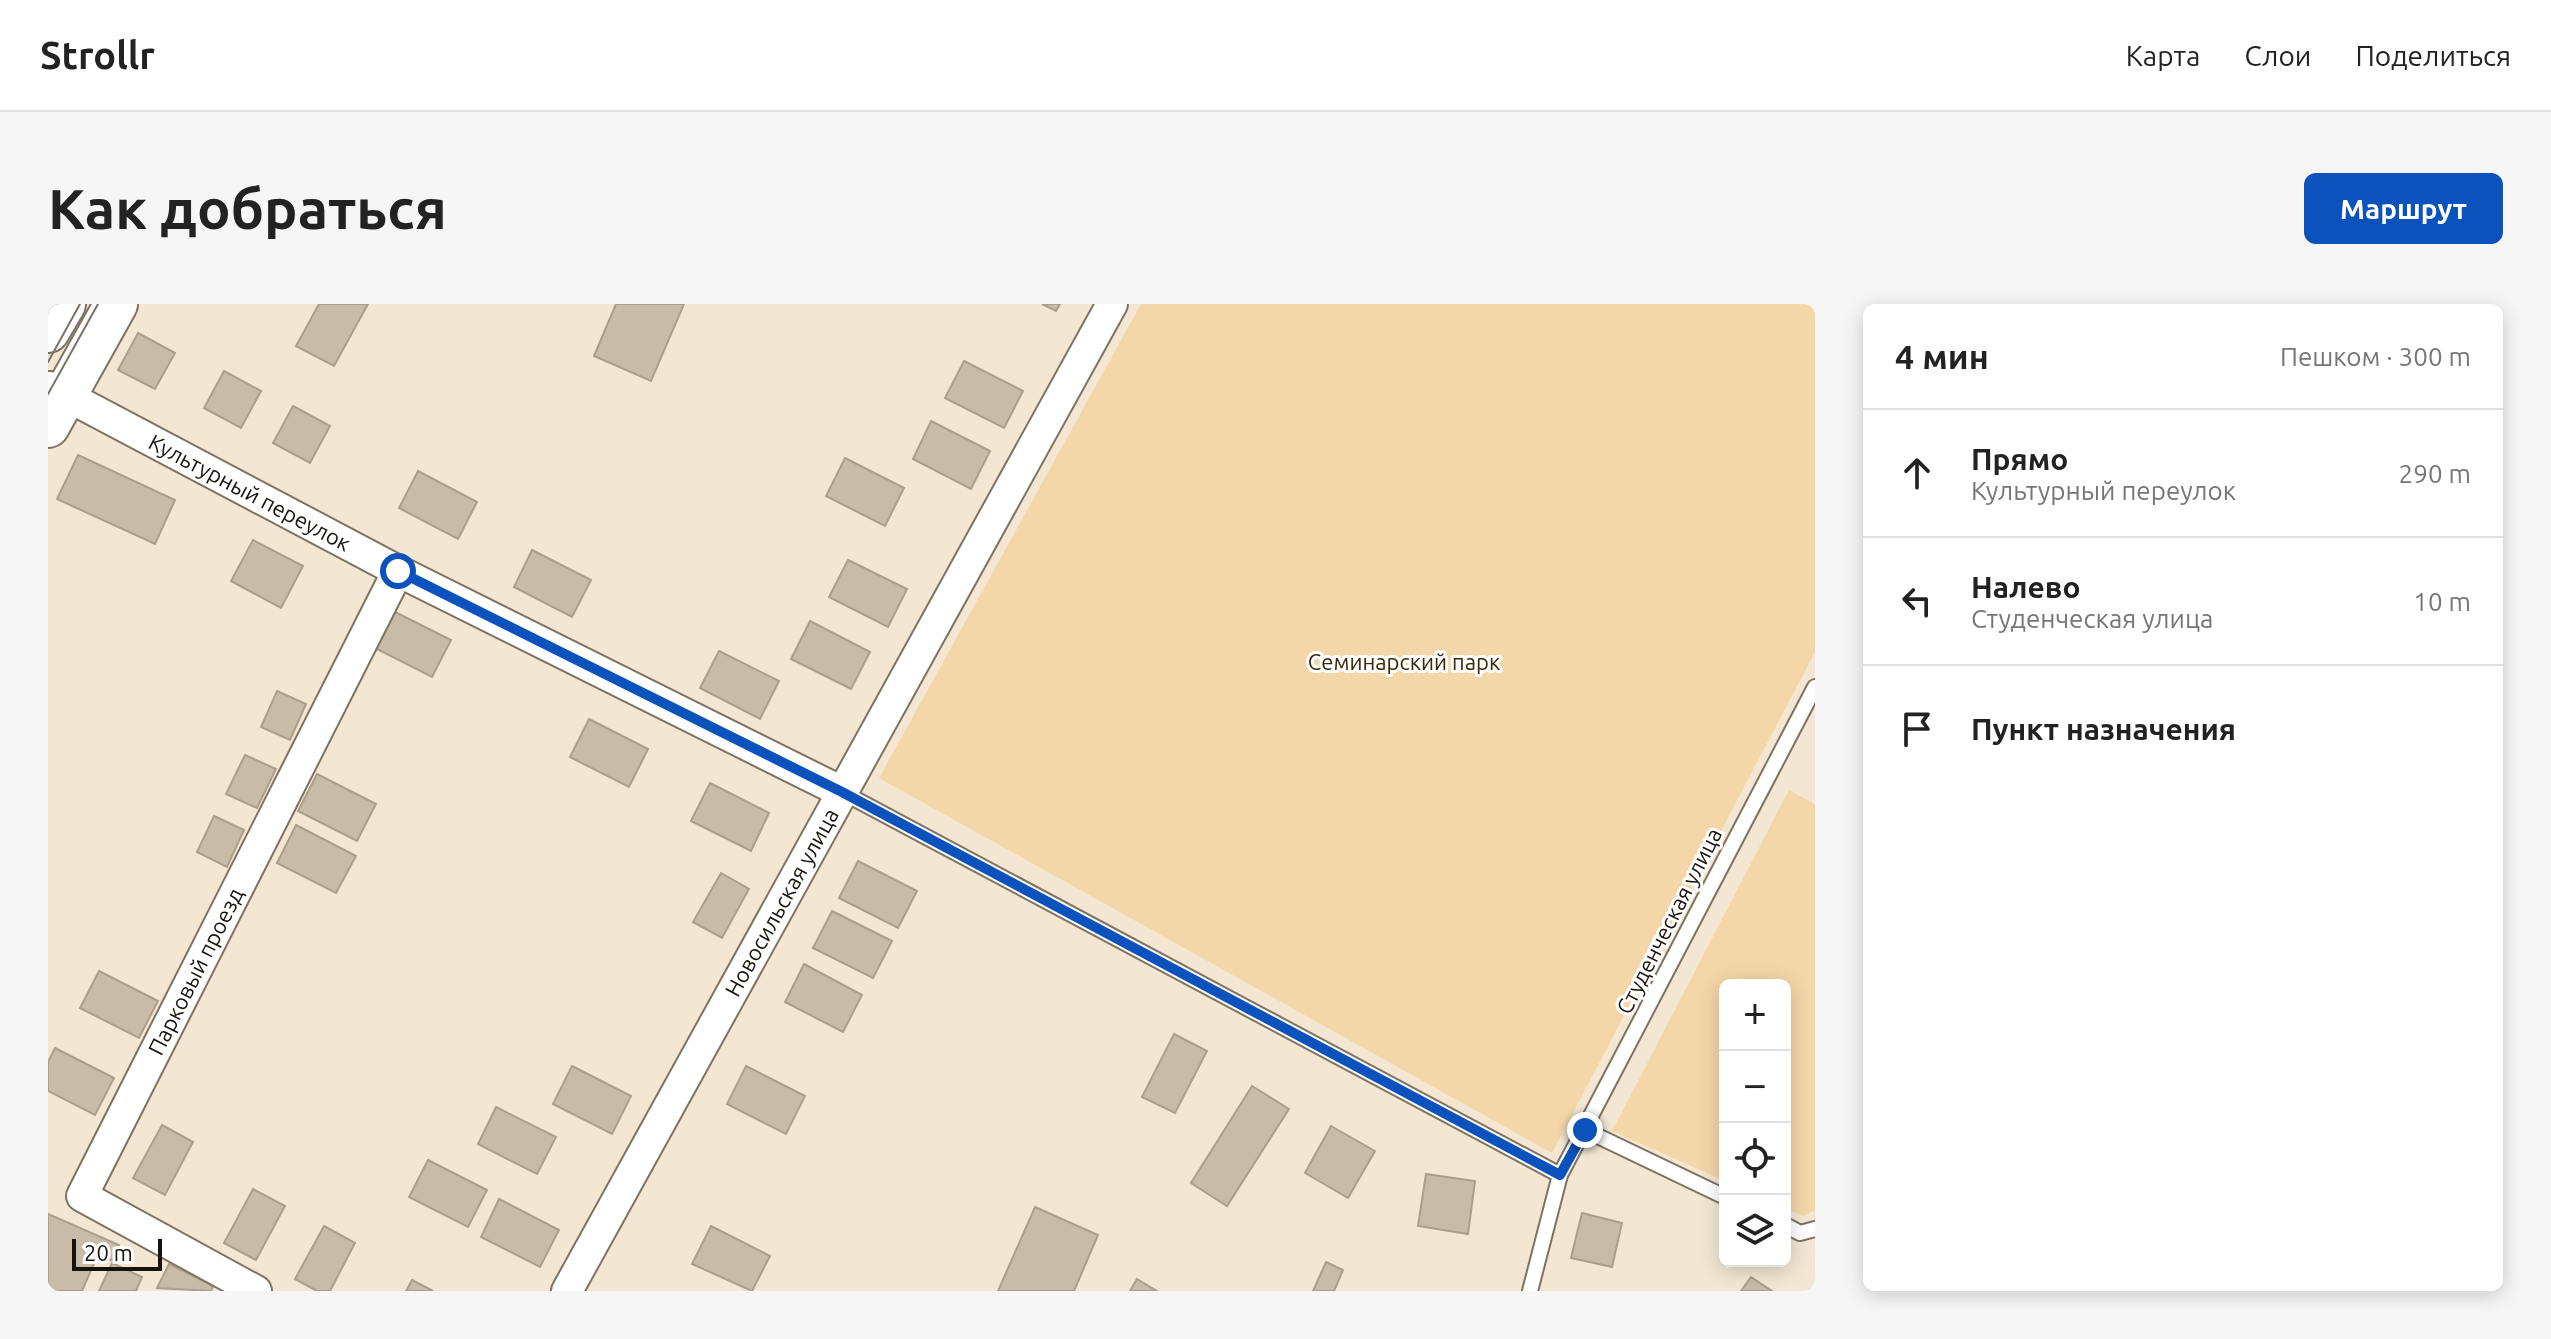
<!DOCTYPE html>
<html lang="ru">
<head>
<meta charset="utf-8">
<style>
  body { margin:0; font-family:Ubuntu,sans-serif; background:#f6f6f6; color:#222 }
  .controls { position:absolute; right:24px; bottom:24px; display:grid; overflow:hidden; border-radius:12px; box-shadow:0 4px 20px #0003 }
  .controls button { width:72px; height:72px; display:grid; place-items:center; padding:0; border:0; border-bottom:2px solid #e0e0e0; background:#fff; color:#222; font:40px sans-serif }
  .scale { position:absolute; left:24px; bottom:20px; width:90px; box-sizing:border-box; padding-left:8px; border:4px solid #17120b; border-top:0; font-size:22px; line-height:28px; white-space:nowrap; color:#17120b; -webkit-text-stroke:6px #fff; paint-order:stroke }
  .stop { position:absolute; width:24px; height:24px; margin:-18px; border:6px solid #0b52bc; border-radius:50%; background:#fff }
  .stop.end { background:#0b52bc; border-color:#fff; box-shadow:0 2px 8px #0008 }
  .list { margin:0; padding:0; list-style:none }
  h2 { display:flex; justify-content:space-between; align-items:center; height:104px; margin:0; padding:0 32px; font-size:34px }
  h2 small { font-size:26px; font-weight:400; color:#767676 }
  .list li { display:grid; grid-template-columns:52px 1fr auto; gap:24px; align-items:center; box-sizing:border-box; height:128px; padding:0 32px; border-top:2px solid #e0e0e0 }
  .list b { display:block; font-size:30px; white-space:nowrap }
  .list p { margin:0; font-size:26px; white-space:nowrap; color:#767676 }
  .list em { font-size:26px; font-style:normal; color:#767676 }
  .icon { flex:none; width:44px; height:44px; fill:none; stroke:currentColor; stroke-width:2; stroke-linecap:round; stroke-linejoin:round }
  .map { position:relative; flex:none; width:1767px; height:987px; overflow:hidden; border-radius:12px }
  header { display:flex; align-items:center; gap:48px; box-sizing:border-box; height:112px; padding:0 40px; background:#fff; border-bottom:2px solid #e0e0e0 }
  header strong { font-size:38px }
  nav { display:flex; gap:44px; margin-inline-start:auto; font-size:28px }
  .intro { display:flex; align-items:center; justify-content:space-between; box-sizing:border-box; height:192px; padding:0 48px }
  h1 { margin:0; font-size:56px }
  .button { padding:20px 36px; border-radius:12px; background:#0b52bc; color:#fff; font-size:28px; font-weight:700 }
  main { display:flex; gap:48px; padding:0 48px }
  aside { flex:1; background:#fff; border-radius:12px; box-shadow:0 4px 20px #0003 }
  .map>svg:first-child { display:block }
  .green { fill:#f4d7a8 }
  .building { fill:#c8bca8; stroke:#ab9f8c; stroke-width:2 }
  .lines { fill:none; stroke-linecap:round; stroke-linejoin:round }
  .lane-casing { stroke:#7e7361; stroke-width:18 }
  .street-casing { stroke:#7e7361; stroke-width:34 }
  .secondary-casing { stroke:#7e7361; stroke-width:46 }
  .lane { stroke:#fff; stroke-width:14 }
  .street { stroke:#fff; stroke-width:30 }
  .secondary { stroke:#fff; stroke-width:42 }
  .tram { stroke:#7a7265; stroke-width:2 }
  .route { stroke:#0b52bc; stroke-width:10 }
  .labels { text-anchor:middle; stroke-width:6; stroke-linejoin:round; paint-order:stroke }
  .street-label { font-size:22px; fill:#17120b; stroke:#fff }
  .park-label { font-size:22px; fill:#3a2805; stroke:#fff }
</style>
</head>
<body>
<header>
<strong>Strollr</strong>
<nav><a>Карта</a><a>Слои</a><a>Поделиться</a></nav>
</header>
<div class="intro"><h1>Как добраться</h1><a class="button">Маршрут</a></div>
<main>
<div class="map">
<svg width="1767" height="987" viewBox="0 0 1767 987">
  <rect width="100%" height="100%" fill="#f3e7d3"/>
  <g class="green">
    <polygon points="1093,0 1767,0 1767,348 1504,849 831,474"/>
    <polygon points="1741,486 1767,500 1767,906 1756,912 1737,904 1737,681 1677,681 1677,877 1564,827"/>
  </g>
  <g class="building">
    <polygon points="271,0 320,0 286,62 248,42"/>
    <polygon points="568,0 636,0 603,77 546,52"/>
    <polygon points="994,0 1012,0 1008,7"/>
    <polygon points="90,29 127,49 107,85 70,66"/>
    <polygon points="916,57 975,87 956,124 897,94"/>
    <polygon points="176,67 213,87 193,124 156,104"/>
    <polygon points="245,102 282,122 262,159 225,139"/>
    <polygon points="883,117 942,147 923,185 865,155"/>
    <polygon points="30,151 127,196 107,240 9,195"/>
    <polygon points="797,154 856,184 837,222 778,192"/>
    <polygon points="370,167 429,198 410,235 351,204"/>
    <polygon points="205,236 255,262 233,304 183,277"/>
    <polygon points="484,246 543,276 524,313 466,283"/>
    <polygon points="800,256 859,285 840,323 781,293"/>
    <polygon points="343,306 403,336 384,373 325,343"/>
    <polygon points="762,317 822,348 803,385 743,355"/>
    <polygon points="671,347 731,377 712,415 652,384"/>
    <polygon points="229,387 258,400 242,436 213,423"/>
    <polygon points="541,415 600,445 581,483 522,453"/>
    <polygon points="197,451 228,465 209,504 178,490"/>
    <polygon points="269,470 328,500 309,537 250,507"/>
    <polygon points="662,479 721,509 703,547 643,517"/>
    <polygon points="166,512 196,526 179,563 149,548"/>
    <polygon points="248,521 308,552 288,589 229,559"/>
    <polygon points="810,557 869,587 850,624 791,594"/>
    <polygon points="673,569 701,585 674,634 645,618"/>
    <polygon points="784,607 844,637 825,674 765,644"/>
    <polygon points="756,660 814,691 795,728 737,698"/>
    <polygon points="51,667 110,697 91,734 32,704"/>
    <polygon points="1126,730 1159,747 1127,809 1094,793"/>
    <polygon points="7,744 66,774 47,811 0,787 0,758"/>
    <polygon points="524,762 583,792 564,830 505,800"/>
    <polygon points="698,762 757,792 738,830 679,800"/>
    <polygon points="1204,782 1241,805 1179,902 1143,879"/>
    <polygon points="448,803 508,833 489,870 430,840"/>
    <polygon points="114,821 145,838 117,891 85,874"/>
    <polygon points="1283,822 1327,847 1300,894 1257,869"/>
    <polygon points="380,856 439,886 420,923 361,893"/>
    <polygon points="1378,870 1427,877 1420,930 1370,922"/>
    <polygon points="205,885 237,902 208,956 176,939"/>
    <polygon points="451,895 511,926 492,963 433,933"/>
    <polygon points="987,903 1050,931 1026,987 950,987"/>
    <polygon points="1534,909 1574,919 1564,963 1523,954"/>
    <polygon points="0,910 71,941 65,957 50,950 34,987 0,987"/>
    <polygon points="276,922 307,939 282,987 269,987 247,975"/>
    <polygon points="663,922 722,952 704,987 644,960"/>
    <polygon points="1278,958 1295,966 1286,987 1265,987"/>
    <polygon points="64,959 94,973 88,987 51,987"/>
    <polygon points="121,960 165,982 163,987 109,984"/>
    <polygon points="1703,973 1724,987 1693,987"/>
    <polygon points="1089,975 1109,987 1082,987"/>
    <polygon points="364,976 385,987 358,987"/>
  </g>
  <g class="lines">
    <g class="lane-casing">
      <g id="lane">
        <polyline points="794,488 1512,871"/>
        <polyline points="1537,826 1677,893"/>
        <polyline points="1737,921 1752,929 1767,925"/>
        <polyline points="1482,987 1512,871 1767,383"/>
      </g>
    </g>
    <g class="street-casing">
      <g id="street">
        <path id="s1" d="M2 83 350 267 794 488"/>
        <path id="s2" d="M208 987 34 892 350 267"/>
        <path id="s3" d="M519 987 1064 0"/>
      </g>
    </g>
    <g class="secondary-casing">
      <g id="secondary">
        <polyline points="0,27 16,0"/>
        <polyline points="0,122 68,0"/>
      </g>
    </g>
    <use href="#lane" class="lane"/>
    <use href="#street" class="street"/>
    <use href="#secondary" class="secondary"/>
    <g class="tram">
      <polyline points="0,58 32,0"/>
      <polyline points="0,90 50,0"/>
    </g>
  </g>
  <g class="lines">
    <polyline class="route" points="350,267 794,488 1512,871 1537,826"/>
  </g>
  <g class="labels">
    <g class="street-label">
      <text dy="8" stroke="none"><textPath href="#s1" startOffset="226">Культурный переулок</textPath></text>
      <text dy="8" stroke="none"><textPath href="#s3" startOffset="444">Новосильская улица</textPath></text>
      <text transform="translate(1621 617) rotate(-63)" y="8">Студенческая улица</text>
      <text dy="8" stroke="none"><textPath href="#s2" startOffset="450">Парковый проезд</textPath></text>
    </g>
    <g class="park-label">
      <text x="1356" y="366">Семинарский парк</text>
    </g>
  </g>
</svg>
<div class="controls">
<button>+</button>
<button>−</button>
<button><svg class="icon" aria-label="locate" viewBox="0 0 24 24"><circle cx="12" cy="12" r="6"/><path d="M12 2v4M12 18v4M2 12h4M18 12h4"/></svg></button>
<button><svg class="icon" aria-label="layers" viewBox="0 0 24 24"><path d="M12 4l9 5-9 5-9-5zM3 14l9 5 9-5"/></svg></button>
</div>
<div class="scale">20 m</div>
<div class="stop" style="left:350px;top:267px"></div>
<div class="stop end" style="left:1537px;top:826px"></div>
</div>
<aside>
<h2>4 мин<small>Пешком · 300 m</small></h2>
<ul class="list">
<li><svg class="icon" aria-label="ahead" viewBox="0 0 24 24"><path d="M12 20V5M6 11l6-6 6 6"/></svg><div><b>Прямо</b><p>Культурный переулок</p></div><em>290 m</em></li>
<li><svg class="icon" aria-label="left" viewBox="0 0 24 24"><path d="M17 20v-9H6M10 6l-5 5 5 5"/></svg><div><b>Налево</b><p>Студенческая улица</p></div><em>10 m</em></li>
<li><svg class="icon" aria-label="arrive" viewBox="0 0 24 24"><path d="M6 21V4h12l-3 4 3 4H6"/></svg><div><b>Пункт назначения</b></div></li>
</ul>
</aside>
</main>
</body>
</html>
